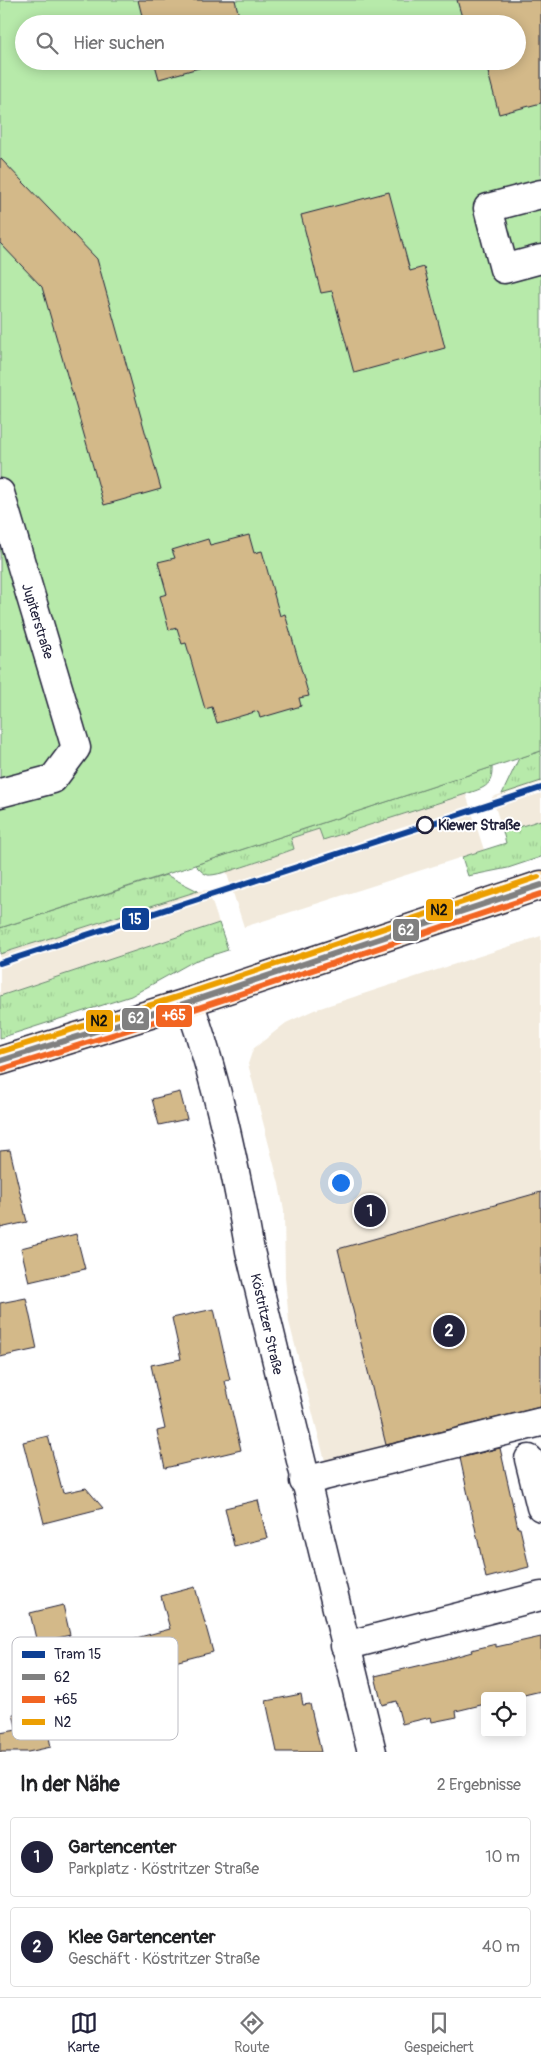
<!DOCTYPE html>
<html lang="de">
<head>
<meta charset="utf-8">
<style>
  body { margin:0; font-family:Pangolin,sans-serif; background:#f6f6f6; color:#202124 }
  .controls { position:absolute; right:15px; bottom:15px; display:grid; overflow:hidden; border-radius:5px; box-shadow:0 2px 12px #0003 }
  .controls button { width:45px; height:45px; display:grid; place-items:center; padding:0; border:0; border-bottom:1px solid #e0e0e0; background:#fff; color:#202124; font:25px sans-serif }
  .you { position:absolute; left:340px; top:1182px; width:18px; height:18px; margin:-12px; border:4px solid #fff; border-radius:50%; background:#1a73e8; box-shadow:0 0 0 8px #1a73e833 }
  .badge { display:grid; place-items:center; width:32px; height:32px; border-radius:50%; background:#22223b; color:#fff; font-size:16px; font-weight:700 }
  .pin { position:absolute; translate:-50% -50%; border:2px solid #fff; box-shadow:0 1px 5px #0006 }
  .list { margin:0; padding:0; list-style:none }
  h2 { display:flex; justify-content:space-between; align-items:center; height:65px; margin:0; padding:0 20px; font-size:21px }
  h2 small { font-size:16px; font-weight:400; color:#757577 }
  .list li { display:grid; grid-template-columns:32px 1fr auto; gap:15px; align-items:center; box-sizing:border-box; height:80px; margin:0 10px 10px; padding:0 10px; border:1px solid #e0e0e0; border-radius:5px }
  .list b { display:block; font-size:19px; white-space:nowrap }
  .list p { margin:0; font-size:16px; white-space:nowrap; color:#757577 }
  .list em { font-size:16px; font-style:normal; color:#757577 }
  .icon { flex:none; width:28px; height:28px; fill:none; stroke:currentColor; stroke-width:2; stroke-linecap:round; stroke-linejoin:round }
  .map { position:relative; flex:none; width:541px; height:1752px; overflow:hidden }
  .search { position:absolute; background:#fff; box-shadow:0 2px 12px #0003; left:15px; right:15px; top:15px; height:55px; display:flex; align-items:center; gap:12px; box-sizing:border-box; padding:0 18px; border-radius:28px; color:#757577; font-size:19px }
  .sheet { height:245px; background:#fff }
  nav { display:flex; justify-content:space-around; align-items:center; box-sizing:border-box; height:70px; border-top:1px solid #e0e0e0; background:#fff; font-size:14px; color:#757577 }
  nav a { display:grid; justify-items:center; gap:2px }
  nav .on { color:#22223b }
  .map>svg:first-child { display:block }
  .built { fill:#f2eadc }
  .grass { fill:url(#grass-tufts); stroke:#6c8672 }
  .green { fill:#b7eaaa; stroke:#6c8672; fill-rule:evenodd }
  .building { fill:#d3b989; stroke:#22223b }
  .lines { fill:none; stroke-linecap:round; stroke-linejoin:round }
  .minor-casing { stroke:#22223b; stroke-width:31 }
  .major-casing { stroke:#22223b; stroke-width:31 }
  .minor { stroke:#fff; stroke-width:28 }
  .major { stroke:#fddcac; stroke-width:28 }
  .bus-1-casing { stroke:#fff; stroke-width:10 }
  .bus-2-casing { stroke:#fff; stroke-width:10 }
  .bus-3-casing { stroke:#fff; stroke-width:10 }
  .bus-1 { stroke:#808080; stroke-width:6 }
  .bus-2 { stroke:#f26522; stroke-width:6 }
  .bus-3 { stroke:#ec9f03; stroke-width:6 }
  .tram-1-casing { stroke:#fff; stroke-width:10 }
  .tram-1 { stroke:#0e4094; stroke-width:6 }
  .stop-dot { fill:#fff; stroke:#22223b; stroke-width:2.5 }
  .labels { text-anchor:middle; stroke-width:4; stroke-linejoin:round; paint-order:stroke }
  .street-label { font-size:14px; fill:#22223b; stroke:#fff }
  .stop-label { font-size:14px; font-weight:bold; fill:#22223b; stroke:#fff; text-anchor:start }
  .key { fill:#fff; stroke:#bdbdc4; stroke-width:1 }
  .key-label { font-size:14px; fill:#22223b }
  .line-badge { stroke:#fff; stroke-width:2 }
  .badge-label { font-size:14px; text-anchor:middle; font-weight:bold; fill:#fff }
  .pale-badge-label { font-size:14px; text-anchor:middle; font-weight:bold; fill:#111 }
</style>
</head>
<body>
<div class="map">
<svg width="541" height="1752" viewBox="0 0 541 1752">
  <defs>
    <pattern id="grass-tufts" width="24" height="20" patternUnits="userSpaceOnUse" patternTransform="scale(1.25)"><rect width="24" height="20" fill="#b7eaaa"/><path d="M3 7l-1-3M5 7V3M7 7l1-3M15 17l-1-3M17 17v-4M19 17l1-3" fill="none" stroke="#9dc893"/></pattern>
  </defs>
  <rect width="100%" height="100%" fill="#fff"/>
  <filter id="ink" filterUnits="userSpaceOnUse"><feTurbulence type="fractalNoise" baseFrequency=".02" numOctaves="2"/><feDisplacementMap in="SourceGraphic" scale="10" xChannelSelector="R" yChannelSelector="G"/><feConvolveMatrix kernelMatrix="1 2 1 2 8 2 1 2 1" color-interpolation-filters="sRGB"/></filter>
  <g filter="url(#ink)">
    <g class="built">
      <polygon points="541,781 541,820 503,832 492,797"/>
      <polygon points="466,794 484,850 244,927 226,871 293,849 290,839 319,829 323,839"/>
      <polygon points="208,890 219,923 0,996 0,954 198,891"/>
      <polygon points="541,936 541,1437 332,1488 289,1322 285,1277 284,1211 279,1184 248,1064 253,1049 286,1023 314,1010"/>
    </g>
    <g class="grass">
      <polygon points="541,751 541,781 502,794 519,758"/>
      <path d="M492 767C493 787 483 788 466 794L323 840 319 829 291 838 294 849C280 854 218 877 208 875 202 873 199 869 195 865Z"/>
      <polygon points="541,820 541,857 508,868 468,876 462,857 506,843 503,832"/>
      <polygon points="166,875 198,891 0,954 0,928"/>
      <polygon points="219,923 228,950 194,961 131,996 0,1038 0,996"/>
    </g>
    <path class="green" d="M0 0H541V751L195 865 0 928ZM24 24H517V61H24Z"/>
    <g class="building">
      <polygon points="138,0 235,0 241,24 144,24"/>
      <polygon points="457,0 541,0 541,103 499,114 485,61 517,61 517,24 464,24"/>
      <polygon points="154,61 224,61 159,79"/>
      <polygon points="0,158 97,259 161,489 104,505 42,287 0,243"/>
      <polygon points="389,192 410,271 424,267 445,348 354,373 332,291 321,293 301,215"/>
      <polygon points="249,535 254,553 262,551 280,616 285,614 309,696 299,698 301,706 260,718 258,711 217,723 212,707 205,709 186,643 182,644 177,628 169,630 160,596 167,594 158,562 175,558 172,550 208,539 210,545"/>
      <polygon points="180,1092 187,1119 159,1125 152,1099"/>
      <polygon points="10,1150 27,1222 0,1228 0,1151"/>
      <polygon points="541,1192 541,1407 386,1445 338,1249"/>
      <polygon points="76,1234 85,1269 29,1282 21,1248"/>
      <polygon points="26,1298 37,1349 0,1357 0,1303"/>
      <polygon points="214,1309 230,1380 225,1381 241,1450 165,1468 157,1431 165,1429 151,1365 181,1359 172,1318"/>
      <polygon points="48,1436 63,1493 86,1488 103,1508 44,1523 23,1442"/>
      <polygon points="500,1448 518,1528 520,1528 529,1567 486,1578 460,1458"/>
      <polygon points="258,1500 267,1538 234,1546 225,1508"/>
      <polygon points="195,1587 213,1652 167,1664 166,1660 129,1670 121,1642 170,1629 161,1596"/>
      <polygon points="63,1605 70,1635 37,1643 30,1613"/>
      <polygon points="541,1637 541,1691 520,1696 483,1696 485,1704 456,1711 457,1717 432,1722 431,1717 402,1724 396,1701 382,1705 375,1676 443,1660 472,1652 471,1650 496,1644 496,1647"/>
      <polygon points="301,1694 303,1705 310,1704 321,1752 277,1752 266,1701"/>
      <polygon points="43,1708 51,1747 28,1752 0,1752 0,1733 17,1730 13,1714"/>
    </g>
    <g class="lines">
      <g class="minor-casing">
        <g id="minor">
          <polyline points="541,194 488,208 504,269 541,259"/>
          <polyline points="0,493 76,748 53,779 0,793"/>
          <path d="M189 1002C218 1083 235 1167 250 1251L372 1752"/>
          <polyline points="529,1459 541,1507"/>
          <polyline points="304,1481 541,1422"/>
          <polyline points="345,1646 541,1596"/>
        </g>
      </g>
      <g class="major-casing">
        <polyline id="major" points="0,1061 189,1002 541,885"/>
      </g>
      <use href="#minor" class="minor"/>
      <use href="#major" class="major"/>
      <g class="bus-1-casing">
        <polyline id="bus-1" points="0,1061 189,1002 541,885"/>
      </g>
      <g class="bus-2-casing">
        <polyline id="bus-2" points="3,1069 192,1010 541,894"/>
      </g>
      <g class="bus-3-casing">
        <polyline id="bus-3" points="0,1052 186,994 538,877"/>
      </g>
      <use href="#bus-1" class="bus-1"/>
      <use href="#bus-2" class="bus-2"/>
      <use href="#bus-3" class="bus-3"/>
      <g class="tram-1-casing">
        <polyline id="tram-1" points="0,963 541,788"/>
      </g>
      <use href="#tram-1" class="tram-1"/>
    </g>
  </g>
  <circle class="stop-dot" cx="425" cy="825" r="8"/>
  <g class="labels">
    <g class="street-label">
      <text transform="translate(38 621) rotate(73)" y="5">Jupiterstraße</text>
      <text transform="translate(267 1324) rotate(77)" y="5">Köstritzer Straße</text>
    </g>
    <g class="stop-label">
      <text x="438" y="830">Kiewer Straße</text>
    </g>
  </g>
  <rect x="12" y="1637" width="166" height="103" rx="8" class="key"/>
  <rect x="22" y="1651" width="23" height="7" fill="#0e4094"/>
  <rect x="22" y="1674" width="23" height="6" fill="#808080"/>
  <rect x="22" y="1696" width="23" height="7" fill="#f26522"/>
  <rect x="22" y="1719" width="23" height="6" fill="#ec9f03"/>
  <g class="key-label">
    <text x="54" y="1659">Tram 15</text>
    <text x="54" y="1682">62</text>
    <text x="54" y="1704">+65</text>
    <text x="54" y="1727">N2</text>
  </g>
  <g class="line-badge">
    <rect x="425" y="898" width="29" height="24" rx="5" fill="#ec9f03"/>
    <rect x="121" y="907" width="29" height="24" rx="5" fill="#0e4094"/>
    <rect x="392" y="918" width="28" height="24" rx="5" fill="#808080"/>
    <rect x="155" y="1004" width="38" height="24" rx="5" fill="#f26522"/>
    <rect x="121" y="1007" width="29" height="24" rx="5" fill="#808080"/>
    <rect x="85" y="1009" width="29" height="24" rx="5" fill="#ec9f03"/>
  </g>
  <g class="badge-label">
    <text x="135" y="924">15</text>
    <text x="406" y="935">62</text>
    <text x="174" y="1020">+65</text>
    <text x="136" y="1023">62</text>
  </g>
  <g class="pale-badge-label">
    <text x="439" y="915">N2</text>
    <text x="99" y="1026">N2</text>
  </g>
</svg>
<div class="controls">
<button><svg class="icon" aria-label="locate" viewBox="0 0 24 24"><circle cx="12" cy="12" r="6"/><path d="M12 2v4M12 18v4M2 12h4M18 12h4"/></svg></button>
</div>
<div class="you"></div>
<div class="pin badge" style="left:370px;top:1211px">1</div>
<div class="pin badge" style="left:449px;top:1331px">2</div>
<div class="search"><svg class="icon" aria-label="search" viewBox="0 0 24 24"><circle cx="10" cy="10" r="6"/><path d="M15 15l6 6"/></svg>Hier suchen</div>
</div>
<section class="sheet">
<h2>In der Nähe<small>2 Ergebnisse</small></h2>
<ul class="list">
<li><span class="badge">1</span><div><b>Gartencenter</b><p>Parkplatz · Köstritzer Straße</p></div><em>10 m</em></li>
<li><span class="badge">2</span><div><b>Klee Gartencenter</b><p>Geschäft · Köstritzer Straße</p></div><em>40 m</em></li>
</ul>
</section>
<nav>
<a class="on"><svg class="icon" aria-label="map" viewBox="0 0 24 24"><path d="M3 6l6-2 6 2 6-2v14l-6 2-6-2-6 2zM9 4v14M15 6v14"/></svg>Karte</a>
<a><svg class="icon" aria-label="directions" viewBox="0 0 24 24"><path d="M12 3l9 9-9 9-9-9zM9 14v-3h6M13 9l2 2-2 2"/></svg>Route</a>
<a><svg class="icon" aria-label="saved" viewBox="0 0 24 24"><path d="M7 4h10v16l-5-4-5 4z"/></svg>Gespeichert</a>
</nav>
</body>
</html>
